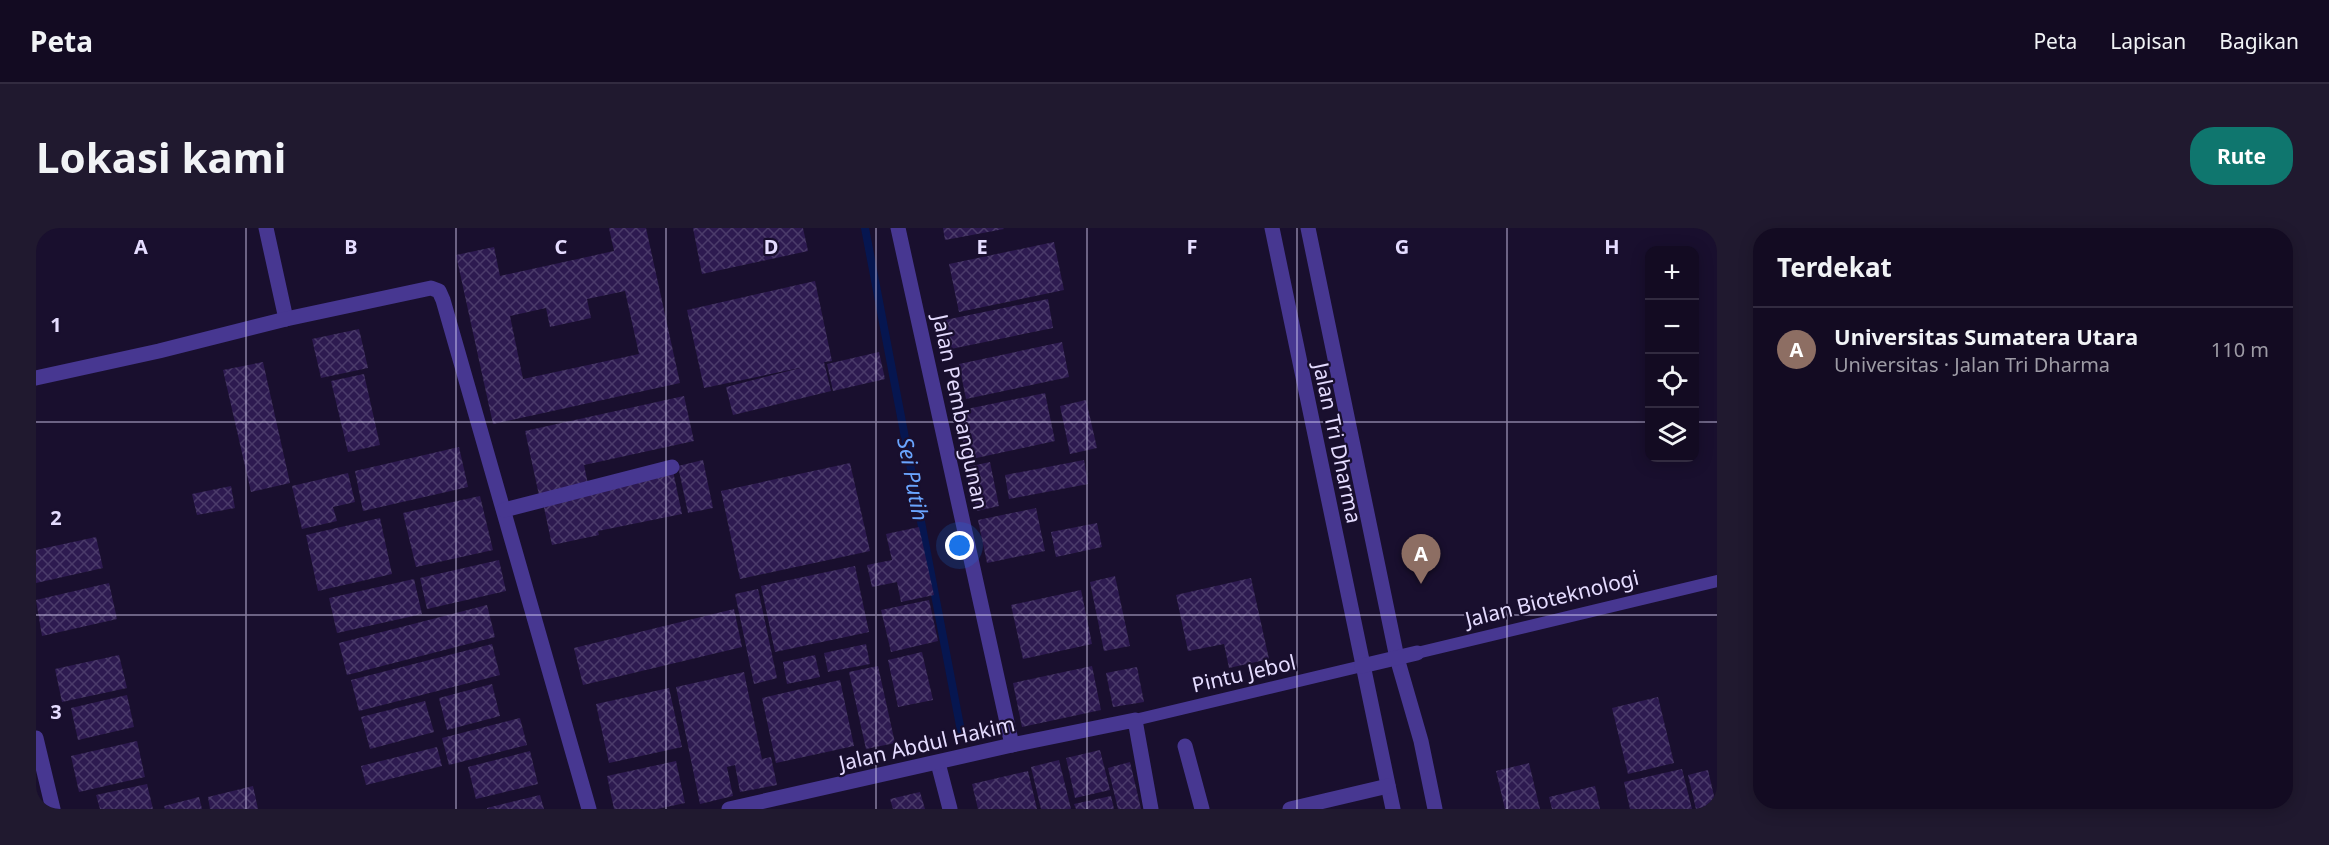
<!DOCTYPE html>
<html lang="id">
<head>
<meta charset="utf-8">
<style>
  body { margin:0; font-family:"Noto Sans",sans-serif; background:#20192f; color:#f1f3f6 }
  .controls { position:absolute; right:18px; top:18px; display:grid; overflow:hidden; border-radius:12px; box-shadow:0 3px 15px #0003 }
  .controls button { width:54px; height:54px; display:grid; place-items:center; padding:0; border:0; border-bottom:2px solid #322b40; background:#130b22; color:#f1f3f6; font:30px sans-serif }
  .you { position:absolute; left:924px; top:318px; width:21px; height:21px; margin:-15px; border:4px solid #fff; border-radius:50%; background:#1a73e8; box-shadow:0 0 0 9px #1a73e833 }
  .badge { display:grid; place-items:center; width:39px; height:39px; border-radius:50%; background:#0f766e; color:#fff; font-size:20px; font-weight:700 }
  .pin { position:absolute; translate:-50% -50px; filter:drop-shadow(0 2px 3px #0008) }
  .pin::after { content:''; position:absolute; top:32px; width:21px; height:18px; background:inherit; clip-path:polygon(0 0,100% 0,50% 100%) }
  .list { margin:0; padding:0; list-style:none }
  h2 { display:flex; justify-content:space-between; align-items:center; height:78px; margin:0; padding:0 24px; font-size:26px }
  h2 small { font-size:20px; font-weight:400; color:#9d9ba5 }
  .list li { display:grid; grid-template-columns:39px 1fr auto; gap:18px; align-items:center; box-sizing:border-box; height:84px; padding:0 24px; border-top:2px solid #322b40 }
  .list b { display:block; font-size:22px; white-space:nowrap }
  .list p { margin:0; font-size:20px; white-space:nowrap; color:#9d9ba5 }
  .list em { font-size:20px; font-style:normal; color:#9d9ba5 }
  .icon { flex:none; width:33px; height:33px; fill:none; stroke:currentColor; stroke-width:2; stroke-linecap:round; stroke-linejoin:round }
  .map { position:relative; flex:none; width:1681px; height:581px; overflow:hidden; border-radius:24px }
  header { display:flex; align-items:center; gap:36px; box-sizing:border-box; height:84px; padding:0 30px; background:#130b22; border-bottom:2px solid #322b40 }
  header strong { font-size:28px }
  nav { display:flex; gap:33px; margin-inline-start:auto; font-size:21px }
  .intro { display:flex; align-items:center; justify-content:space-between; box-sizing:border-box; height:144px; padding:0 36px }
  h1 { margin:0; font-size:42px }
  .button { padding:15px 27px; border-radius:24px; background:#0f766e; color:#fff; font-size:21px; font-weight:700 }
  main { display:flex; gap:36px; padding:0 36px }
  aside { flex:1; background:#130b22; border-radius:24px; box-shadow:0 3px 15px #0003 }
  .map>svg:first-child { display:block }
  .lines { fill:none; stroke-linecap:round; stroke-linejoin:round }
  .stream { stroke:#061650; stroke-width:8 }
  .building { fill:url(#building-cross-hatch); fill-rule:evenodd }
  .lane { stroke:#473791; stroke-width:12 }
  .street { stroke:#473791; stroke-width:15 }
  .grid { fill:none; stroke:#e5dcff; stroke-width:1.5; stroke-opacity:0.55 }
  .labels { text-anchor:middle; stroke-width:4.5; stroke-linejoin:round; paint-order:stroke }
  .street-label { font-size:21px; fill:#e5dcff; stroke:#190f2e }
  .water-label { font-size:22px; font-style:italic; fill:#6aa5ff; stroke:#190f2e }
  .grid-label { font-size:20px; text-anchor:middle; font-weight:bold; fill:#e5dcff; stroke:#190f2e; stroke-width:4.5; stroke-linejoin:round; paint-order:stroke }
</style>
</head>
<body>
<header>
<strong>Peta</strong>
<nav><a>Peta</a><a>Lapisan</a><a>Bagikan</a></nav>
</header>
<div class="intro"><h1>Lokasi kami</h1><a class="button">Rute</a></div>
<main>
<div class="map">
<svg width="1681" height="581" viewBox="0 0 1681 581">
  <defs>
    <pattern id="building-cross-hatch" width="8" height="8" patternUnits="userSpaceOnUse" patternTransform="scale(1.5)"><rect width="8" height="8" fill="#2d1a50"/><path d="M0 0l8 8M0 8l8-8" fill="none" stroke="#4b3b6a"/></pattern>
  </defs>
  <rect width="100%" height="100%" fill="#190f2e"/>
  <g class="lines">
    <polyline class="stream" points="829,0 925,503"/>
  </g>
  <g class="building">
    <path d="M573 0H610L644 155 457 196 420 27 458 19 464 48 578 23ZM589 63 603 126 487 151 474 88 510 80 514 99 555 90 551 71Z"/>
    <polygon points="657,0 767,0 772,23 666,46"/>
    <polygon points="907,0 967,0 968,1 909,12"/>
    <polygon points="1018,14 1028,62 923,84 913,36"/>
    <polygon points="779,53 796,133 788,134 795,163 697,187 690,159 768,139 668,160 651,82"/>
    <polygon points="1012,71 1017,100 910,122 904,93"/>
    <polygon points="323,101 332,140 285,150 276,111"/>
    <polygon points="1026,114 1033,149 930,171 923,136"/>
    <polygon points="843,124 849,151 797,163 791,136"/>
    <polygon points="227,134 254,255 215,264 187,142"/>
    <polygon points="328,146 344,217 312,224 295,153"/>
    <polygon points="1009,165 1019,213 931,232 921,183"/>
    <polygon points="648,168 658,213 548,237 552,256 503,267 489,203"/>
    <polygon points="1050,172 1061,220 1034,226 1024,178"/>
    <polygon points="423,219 432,259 327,283 319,243"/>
    <polygon points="667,232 677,280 652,285 642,238"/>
    <polygon points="1048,232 1052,256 973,271 969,247"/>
    <polygon points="954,234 963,278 941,283 931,239"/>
    <polygon points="814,235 834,323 704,351 685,263"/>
    <polygon points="637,243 646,286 562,303 563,307 516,317 507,275"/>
    <polygon points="312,245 319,274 297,279 301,293 266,301 256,258"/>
    <polygon points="195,258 199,280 161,287 156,266"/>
    <polygon points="444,268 457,322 380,339 367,285"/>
    <polygon points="1000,280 1009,323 951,335 942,292"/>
    <polygon points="344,290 356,346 282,363 270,307"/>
    <polygon points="1061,295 1066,319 1020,329 1015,304"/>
    <polygon points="883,299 898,367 865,374 861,354 836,359 831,337 856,332 850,306"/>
    <polygon points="60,309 67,340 0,355 0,322"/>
    <polygon points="463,332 470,363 391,381 384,350"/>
    <polygon points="819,338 833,404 739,424 725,358"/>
    <polygon points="1079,348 1094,418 1068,423 1054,354"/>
    <polygon points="1215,350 1233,431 1193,440 1188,416 1152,423 1140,367"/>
    <polygon points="378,351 386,386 301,405 293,370"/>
    <polygon points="73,355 81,391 6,408 0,372"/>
    <polygon points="722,361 741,450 718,456 699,366"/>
    <polygon points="1045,362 1056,416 987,431 975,377"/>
    <polygon points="893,372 902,413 855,424 845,382"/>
    <polygon points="451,377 459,409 311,447 303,415"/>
    <polygon points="698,381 706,419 547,457 538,420"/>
    <polygon points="456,416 464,447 323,483 315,452"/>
    <polygon points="830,416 834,436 792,444 788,425"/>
    <polygon points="886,424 897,472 862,479 852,432"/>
    <polygon points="83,427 91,460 26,474 19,441"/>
    <polygon points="779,427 784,449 751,456 747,434"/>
    <polygon points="842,438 859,515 830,521 813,444"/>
    <polygon points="1056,438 1065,482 986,499 977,455"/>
    <polygon points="1101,439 1108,474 1077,479 1070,445"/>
    <polygon points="708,444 726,531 735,529 741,557 704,564 699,537 691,539 697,568 664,576 640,459"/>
    <polygon points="804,452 818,518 740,535 726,470"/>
    <polygon points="456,456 464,488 411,502 403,470"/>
    <polygon points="633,460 646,519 573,535 560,476"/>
    <polygon points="91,467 98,499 42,512 35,480"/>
    <polygon points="1622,469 1638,535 1592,546 1576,480"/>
    <polygon points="389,473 398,504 334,521 325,489"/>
    <polygon points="484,490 491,517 413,537 406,510"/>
    <polygon points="101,513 109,549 43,564 35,528"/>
    <polygon points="401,519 406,538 330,557 325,538"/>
    <polygon points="1064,522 1074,562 1039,570 1030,530"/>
    <polygon points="494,523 502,556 440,571 432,539"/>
    <polygon points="1023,532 1035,581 1005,581 995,539"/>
    <polygon points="640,533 649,575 621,581 578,581 571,548"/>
    <polygon points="1094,534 1105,581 1082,581 1072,540"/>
    <polygon points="1493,535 1504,581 1469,581 1460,543"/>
    <polygon points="1646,541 1656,581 1594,581 1588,554"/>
    <polygon points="1672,542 1681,581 1660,581 1652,547"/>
    <polygon points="992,543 1001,581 942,581 936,556"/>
    <polygon points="111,556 117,581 64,581 60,567"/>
    <polygon points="217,558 222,581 174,581 172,569"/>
    <polygon points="1559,558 1564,581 1516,581 1513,569"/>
    <polygon points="884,564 889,581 857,581 854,571"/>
    <polygon points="504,567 508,581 451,581 451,580"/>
    <polygon points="1075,568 1078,581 1040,581 1038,576"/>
    <polygon points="163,569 166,581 129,581 128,578"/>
  </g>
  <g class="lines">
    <g class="lane">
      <polyline points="1381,425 1681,353"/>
      <polyline points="1099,492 1326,438"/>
    </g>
    <g class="street">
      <polyline points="230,0 250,91"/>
      <polyline points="862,0 976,517"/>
      <polyline points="1236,0 1357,581"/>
      <polyline points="1272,0 1361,430 1385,513 1399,581"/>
      <polyline points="0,150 123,123 250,91 395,60 403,63 407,72 553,581"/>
      <polyline points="468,282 636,239"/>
      <polyline points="1326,438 1381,425"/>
      <polyline points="0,510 17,581"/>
      <polyline points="1149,518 1166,581"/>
      <polyline points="902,535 914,581"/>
      <polyline points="693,581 976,517 1099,492 1115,581"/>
      <polyline points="1254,581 1352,558"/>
    </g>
  </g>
  <path class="grid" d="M210 0V581M420 0V581M630 0V581M840 0V581M1051 0V581M1261 0V581M1471 0V581M0 194H1614M1658 194H1681M0 387H1681"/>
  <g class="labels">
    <g class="street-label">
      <text transform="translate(924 184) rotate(78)" y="7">Jalan Pembangunan</text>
      <text transform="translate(1301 215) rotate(78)" y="7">Jalan Tri Dharma</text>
      <text transform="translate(1516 371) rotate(-14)" y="7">Jalan Bioteknologi</text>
      <text transform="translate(1208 446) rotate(-13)" y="7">Pintu Jebol</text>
      <text transform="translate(891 516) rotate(-13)" y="7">Jalan Abdul Hakim</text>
    </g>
    <g class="water-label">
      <text transform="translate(877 251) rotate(79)" y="8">Sei Putih</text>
    </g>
  </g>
  <g class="grid-label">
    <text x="105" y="26">A</text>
    <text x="315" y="26">B</text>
    <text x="525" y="26">C</text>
    <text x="735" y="26">D</text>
    <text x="946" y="26">E</text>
    <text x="1156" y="26">F</text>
    <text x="1366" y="26">G</text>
    <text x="1576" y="26">H</text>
    <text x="20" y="104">1</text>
    <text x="20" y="297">2</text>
    <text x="20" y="491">3</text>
  </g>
</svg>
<div class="controls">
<button>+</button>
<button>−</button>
<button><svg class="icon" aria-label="locate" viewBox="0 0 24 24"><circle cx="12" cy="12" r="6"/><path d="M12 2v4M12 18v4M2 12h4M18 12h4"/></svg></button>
<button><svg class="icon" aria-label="layers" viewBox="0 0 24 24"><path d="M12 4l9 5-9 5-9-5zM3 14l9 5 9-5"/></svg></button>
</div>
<div class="you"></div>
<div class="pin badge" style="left:1385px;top:356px;background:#8d6e63">A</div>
</div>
<aside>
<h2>Terdekat<small></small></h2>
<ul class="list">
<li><span class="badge" style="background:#8d6e63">A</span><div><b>Universitas Sumatera Utara</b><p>Universitas · Jalan Tri Dharma</p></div><em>110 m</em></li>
</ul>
</aside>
</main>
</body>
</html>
